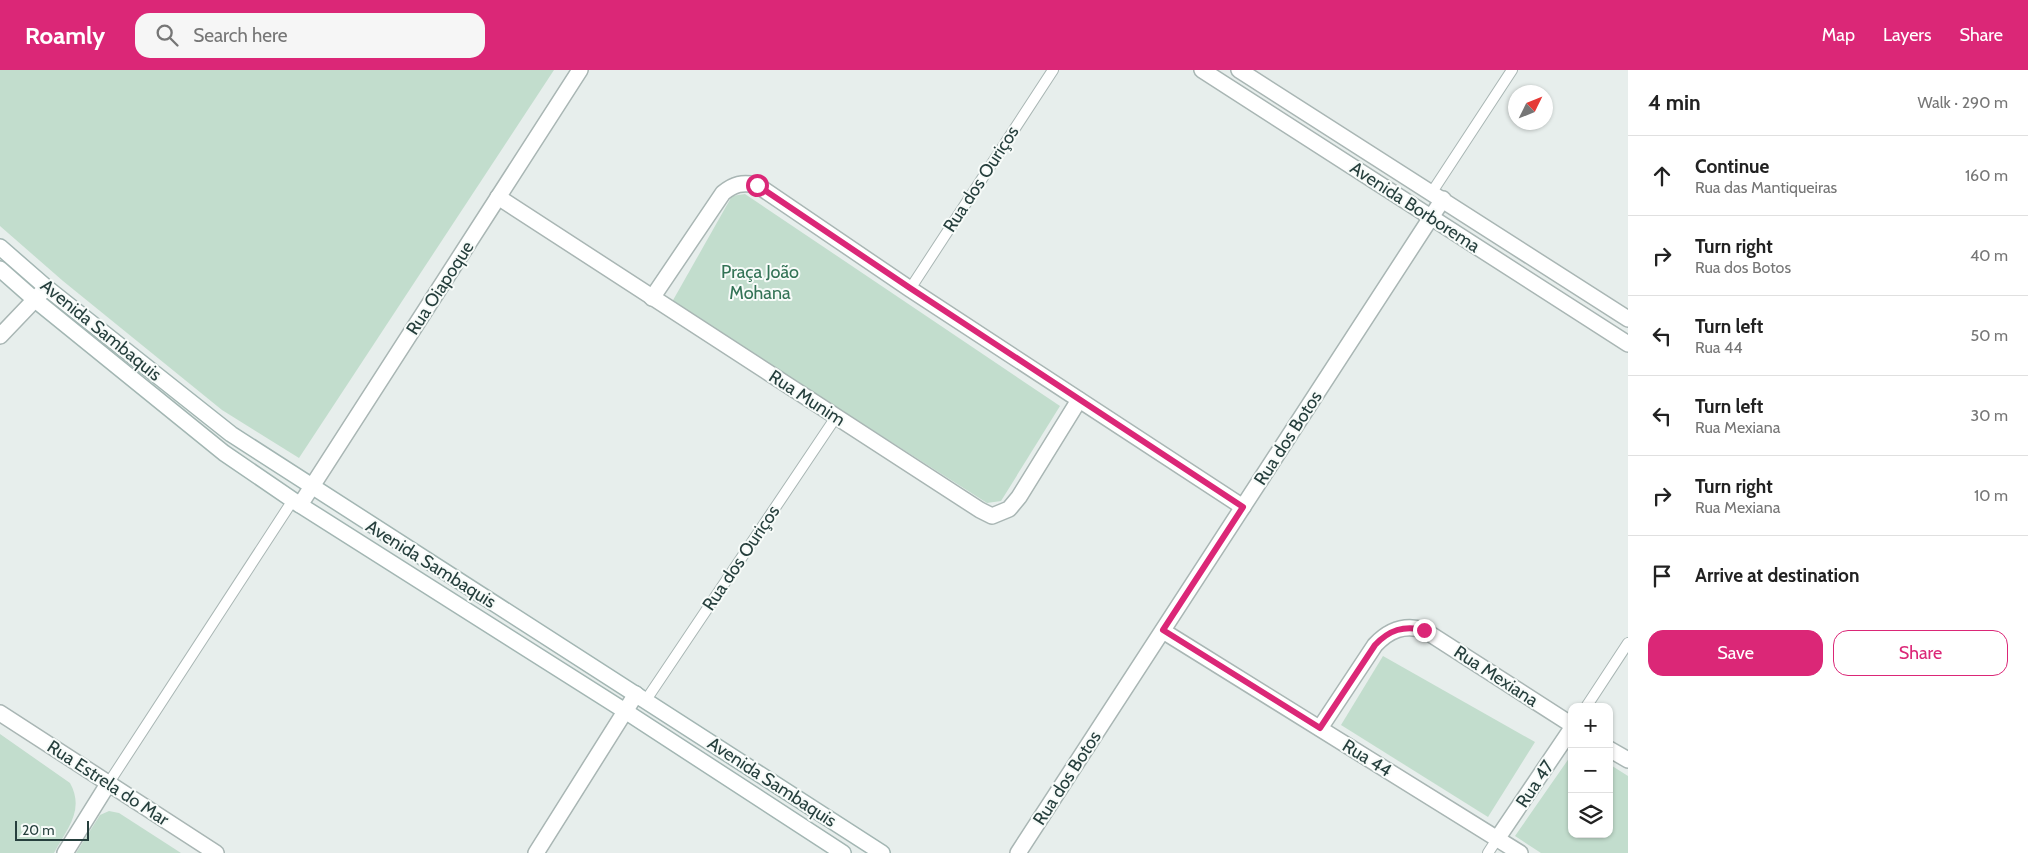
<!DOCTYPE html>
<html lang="en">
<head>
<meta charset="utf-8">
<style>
  body { margin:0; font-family:Cabin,sans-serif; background:#f6f6f6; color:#222 }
  .controls { position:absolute; right:15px; bottom:15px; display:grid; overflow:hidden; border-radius:10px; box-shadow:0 1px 4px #0004 }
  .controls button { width:45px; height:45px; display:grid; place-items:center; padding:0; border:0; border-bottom:1px solid #e0e0e0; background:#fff; color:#222; font:25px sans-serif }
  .compass { position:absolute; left:1508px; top:15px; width:45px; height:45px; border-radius:50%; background:#fff; box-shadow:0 1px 4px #0004; rotate:47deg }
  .scale { position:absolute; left:15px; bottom:12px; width:74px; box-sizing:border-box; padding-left:5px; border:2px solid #263f3d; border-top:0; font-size:14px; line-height:18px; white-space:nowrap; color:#263f3d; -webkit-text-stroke:4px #f7fbf9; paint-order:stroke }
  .stop { position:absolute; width:15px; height:15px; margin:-11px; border:4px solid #db2777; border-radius:50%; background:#fff }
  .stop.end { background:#db2777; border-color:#fff; box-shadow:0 1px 5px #0008 }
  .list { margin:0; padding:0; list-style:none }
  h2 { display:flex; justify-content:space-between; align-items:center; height:65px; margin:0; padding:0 20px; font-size:21px }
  h2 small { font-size:16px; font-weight:400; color:#767676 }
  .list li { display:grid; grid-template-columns:32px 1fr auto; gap:15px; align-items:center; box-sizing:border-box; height:80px; padding:0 20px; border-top:1px solid #e0e0e0 }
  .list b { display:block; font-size:19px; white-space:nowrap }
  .list p { margin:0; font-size:16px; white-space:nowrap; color:#767676 }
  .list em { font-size:16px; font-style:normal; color:#767676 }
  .actions { display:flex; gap:10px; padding:15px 20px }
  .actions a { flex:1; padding:11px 0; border:1px solid #db2777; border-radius:15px; text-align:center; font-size:18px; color:#db2777 }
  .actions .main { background:#db2777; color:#fff }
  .icon { flex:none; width:28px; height:28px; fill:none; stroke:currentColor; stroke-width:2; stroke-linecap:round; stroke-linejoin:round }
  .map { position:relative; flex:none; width:1628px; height:783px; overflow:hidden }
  header { display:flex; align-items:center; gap:30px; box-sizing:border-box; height:70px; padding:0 25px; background:#db2777; color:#fff }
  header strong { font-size:24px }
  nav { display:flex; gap:28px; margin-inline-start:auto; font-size:18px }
  .search { width:350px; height:45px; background:#f6f6f6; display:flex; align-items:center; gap:12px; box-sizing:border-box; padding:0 18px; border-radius:15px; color:#767676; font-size:19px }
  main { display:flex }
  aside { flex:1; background:#fff }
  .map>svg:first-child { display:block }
  .green { fill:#c2ddcd }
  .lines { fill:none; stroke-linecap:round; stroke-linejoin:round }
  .service-casing { stroke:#a9b6b4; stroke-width:12 }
  .minor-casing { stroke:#a9b6b4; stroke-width:18 }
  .tertiary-casing { stroke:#a9b6b4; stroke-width:18 }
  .secondary-casing { stroke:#a3b6b3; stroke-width:18 }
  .service { stroke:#fff; stroke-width:10 }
  .minor { stroke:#fff; stroke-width:15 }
  .tertiary { stroke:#fff; stroke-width:15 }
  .secondary { stroke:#fff; stroke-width:15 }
  .route { stroke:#db2777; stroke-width:6 }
  .labels { text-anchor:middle; stroke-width:4; stroke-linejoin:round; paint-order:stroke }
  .street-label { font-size:18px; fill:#263f3d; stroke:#f7fbf9 }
  .park-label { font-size:18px; fill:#337356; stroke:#f7fbf9 }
</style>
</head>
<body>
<header>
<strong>Roamly</strong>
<div class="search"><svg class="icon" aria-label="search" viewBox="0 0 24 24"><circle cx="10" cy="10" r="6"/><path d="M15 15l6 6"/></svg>Search here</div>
<nav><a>Map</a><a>Layers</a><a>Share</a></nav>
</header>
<main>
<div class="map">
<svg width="1628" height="783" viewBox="0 0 1628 783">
  <rect width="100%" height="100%" fill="#e7eeec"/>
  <g class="green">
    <polygon points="0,0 554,0 299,388 222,340 63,211 0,156"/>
    <polygon points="745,124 1060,336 1001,431 987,433 672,232 732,126"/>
    <polygon points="1383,586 1535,672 1488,747 1341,655"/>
    <path d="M0 664 70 713C85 740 67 759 54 783H0Z"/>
    <polygon points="1572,684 1572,764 1609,764 1609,694 1628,706 1628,783 1541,783 1515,766"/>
    <polygon points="109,741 119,743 181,783 76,783 100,745"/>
  </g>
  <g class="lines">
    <g class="service-casing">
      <g id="service">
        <polyline points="1432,122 1512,0"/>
        <polyline points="910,219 1053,0"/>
        <polyline points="646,630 836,347"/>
        <polyline points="1586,637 1628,573"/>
        <polyline points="108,714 293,430"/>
        <polyline points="1488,783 1497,769"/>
      </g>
    </g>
    <g class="minor-casing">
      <g id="minor">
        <polyline points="498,127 980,440 992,446 1009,439 1019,427 1079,330"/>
        <path d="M652 228 723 123C734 114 742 112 757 115L910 219 1243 437"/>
        <polyline points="0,266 44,220"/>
        <polyline points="300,435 580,0"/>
        <polyline points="1163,561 1520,783"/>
        <polyline points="0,643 216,783"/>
        <path d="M1320 658 1375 575C1389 560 1404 554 1424 560L1572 655"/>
        <polyline points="1609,679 1628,690"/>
        <polyline points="1497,769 1572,658"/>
        <polyline points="65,783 108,714"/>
        <polyline points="536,783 636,624"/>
        <polyline points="1018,783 1443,129"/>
      </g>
    </g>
    <g class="tertiary-casing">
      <g id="tertiary">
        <polyline points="1202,0 1628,274"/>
        <polyline points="1239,0 1628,249"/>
      </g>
    </g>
    <g class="secondary-casing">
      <g id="secondary">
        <polyline points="0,177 47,218 231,364 882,783"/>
        <polyline points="0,199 34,229 224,383 300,435 625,641 843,783"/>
      </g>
    </g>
    <use href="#service" class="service"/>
    <use href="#minor" class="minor"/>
    <use href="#tertiary" class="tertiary"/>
    <use href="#secondary" class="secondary"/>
  </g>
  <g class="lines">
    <path class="route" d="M757 115 910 218 1243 437 1163 560 1320 658 1375 575C1389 560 1404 555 1424 560"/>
  </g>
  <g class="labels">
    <g class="street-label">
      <text transform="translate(981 109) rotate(-57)" y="6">Rua dos Ouriços</text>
      <text transform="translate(1415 137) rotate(33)" y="6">Avenida Borborema</text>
      <text transform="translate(440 218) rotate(-57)" y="6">Rua Oiapoque</text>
      <text transform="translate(101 260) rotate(39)" y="6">Avenida Sambaquis</text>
      <text transform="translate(807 328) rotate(33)" y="6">Rua Munim</text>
      <text transform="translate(1288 368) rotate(-57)" y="6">Rua dos Botos</text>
      <text transform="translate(741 488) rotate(-56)" y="6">Rua dos Ouriços</text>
      <text transform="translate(431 494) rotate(32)" y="6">Avenida Sambaquis</text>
      <text transform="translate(1496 606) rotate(33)" y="6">Rua Mexiana</text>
      <text transform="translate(1367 688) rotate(32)" y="6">Rua 44</text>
      <text transform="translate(1067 708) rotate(-57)" y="6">Rua dos Botos</text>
      <text transform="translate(772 712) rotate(33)" y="6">Avenida Sambaquis</text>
      <text transform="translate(108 713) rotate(33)" y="6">Rua Estrela do Mar</text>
      <text transform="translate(1535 714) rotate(-56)" y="6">Rua 47</text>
    </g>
    <g class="park-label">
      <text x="760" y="208">Praça João<tspan x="760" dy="21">Mohana</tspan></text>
    </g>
  </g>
</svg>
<div class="controls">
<button>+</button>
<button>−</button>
<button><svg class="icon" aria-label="layers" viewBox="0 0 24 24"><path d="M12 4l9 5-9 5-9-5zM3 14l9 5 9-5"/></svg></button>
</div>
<svg class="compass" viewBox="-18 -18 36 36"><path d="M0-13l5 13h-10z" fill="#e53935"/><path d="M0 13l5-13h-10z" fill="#767676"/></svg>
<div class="scale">20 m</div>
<div class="stop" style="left:757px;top:115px"></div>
<div class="stop end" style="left:1424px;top:560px"></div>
</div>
<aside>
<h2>4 min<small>Walk · 290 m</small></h2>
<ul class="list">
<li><svg class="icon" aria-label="ahead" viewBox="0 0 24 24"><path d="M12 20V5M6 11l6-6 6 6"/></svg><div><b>Continue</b><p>Rua das Mantiqueiras</p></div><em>160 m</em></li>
<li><svg class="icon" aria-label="right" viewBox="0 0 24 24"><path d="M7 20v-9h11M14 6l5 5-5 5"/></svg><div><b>Turn right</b><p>Rua dos Botos</p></div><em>40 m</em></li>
<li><svg class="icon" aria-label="left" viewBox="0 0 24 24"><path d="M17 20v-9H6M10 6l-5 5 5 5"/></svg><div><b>Turn left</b><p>Rua 44</p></div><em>50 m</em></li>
<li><svg class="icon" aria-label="left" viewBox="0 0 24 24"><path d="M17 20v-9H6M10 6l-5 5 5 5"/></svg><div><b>Turn left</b><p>Rua Mexiana</p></div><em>30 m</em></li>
<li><svg class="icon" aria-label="right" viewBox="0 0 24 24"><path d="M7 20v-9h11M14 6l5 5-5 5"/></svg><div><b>Turn right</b><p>Rua Mexiana</p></div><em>10 m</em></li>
<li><svg class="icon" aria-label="arrive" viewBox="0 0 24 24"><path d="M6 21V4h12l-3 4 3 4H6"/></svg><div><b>Arrive at destination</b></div></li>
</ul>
<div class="actions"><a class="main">Save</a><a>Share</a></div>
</aside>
</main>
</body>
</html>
